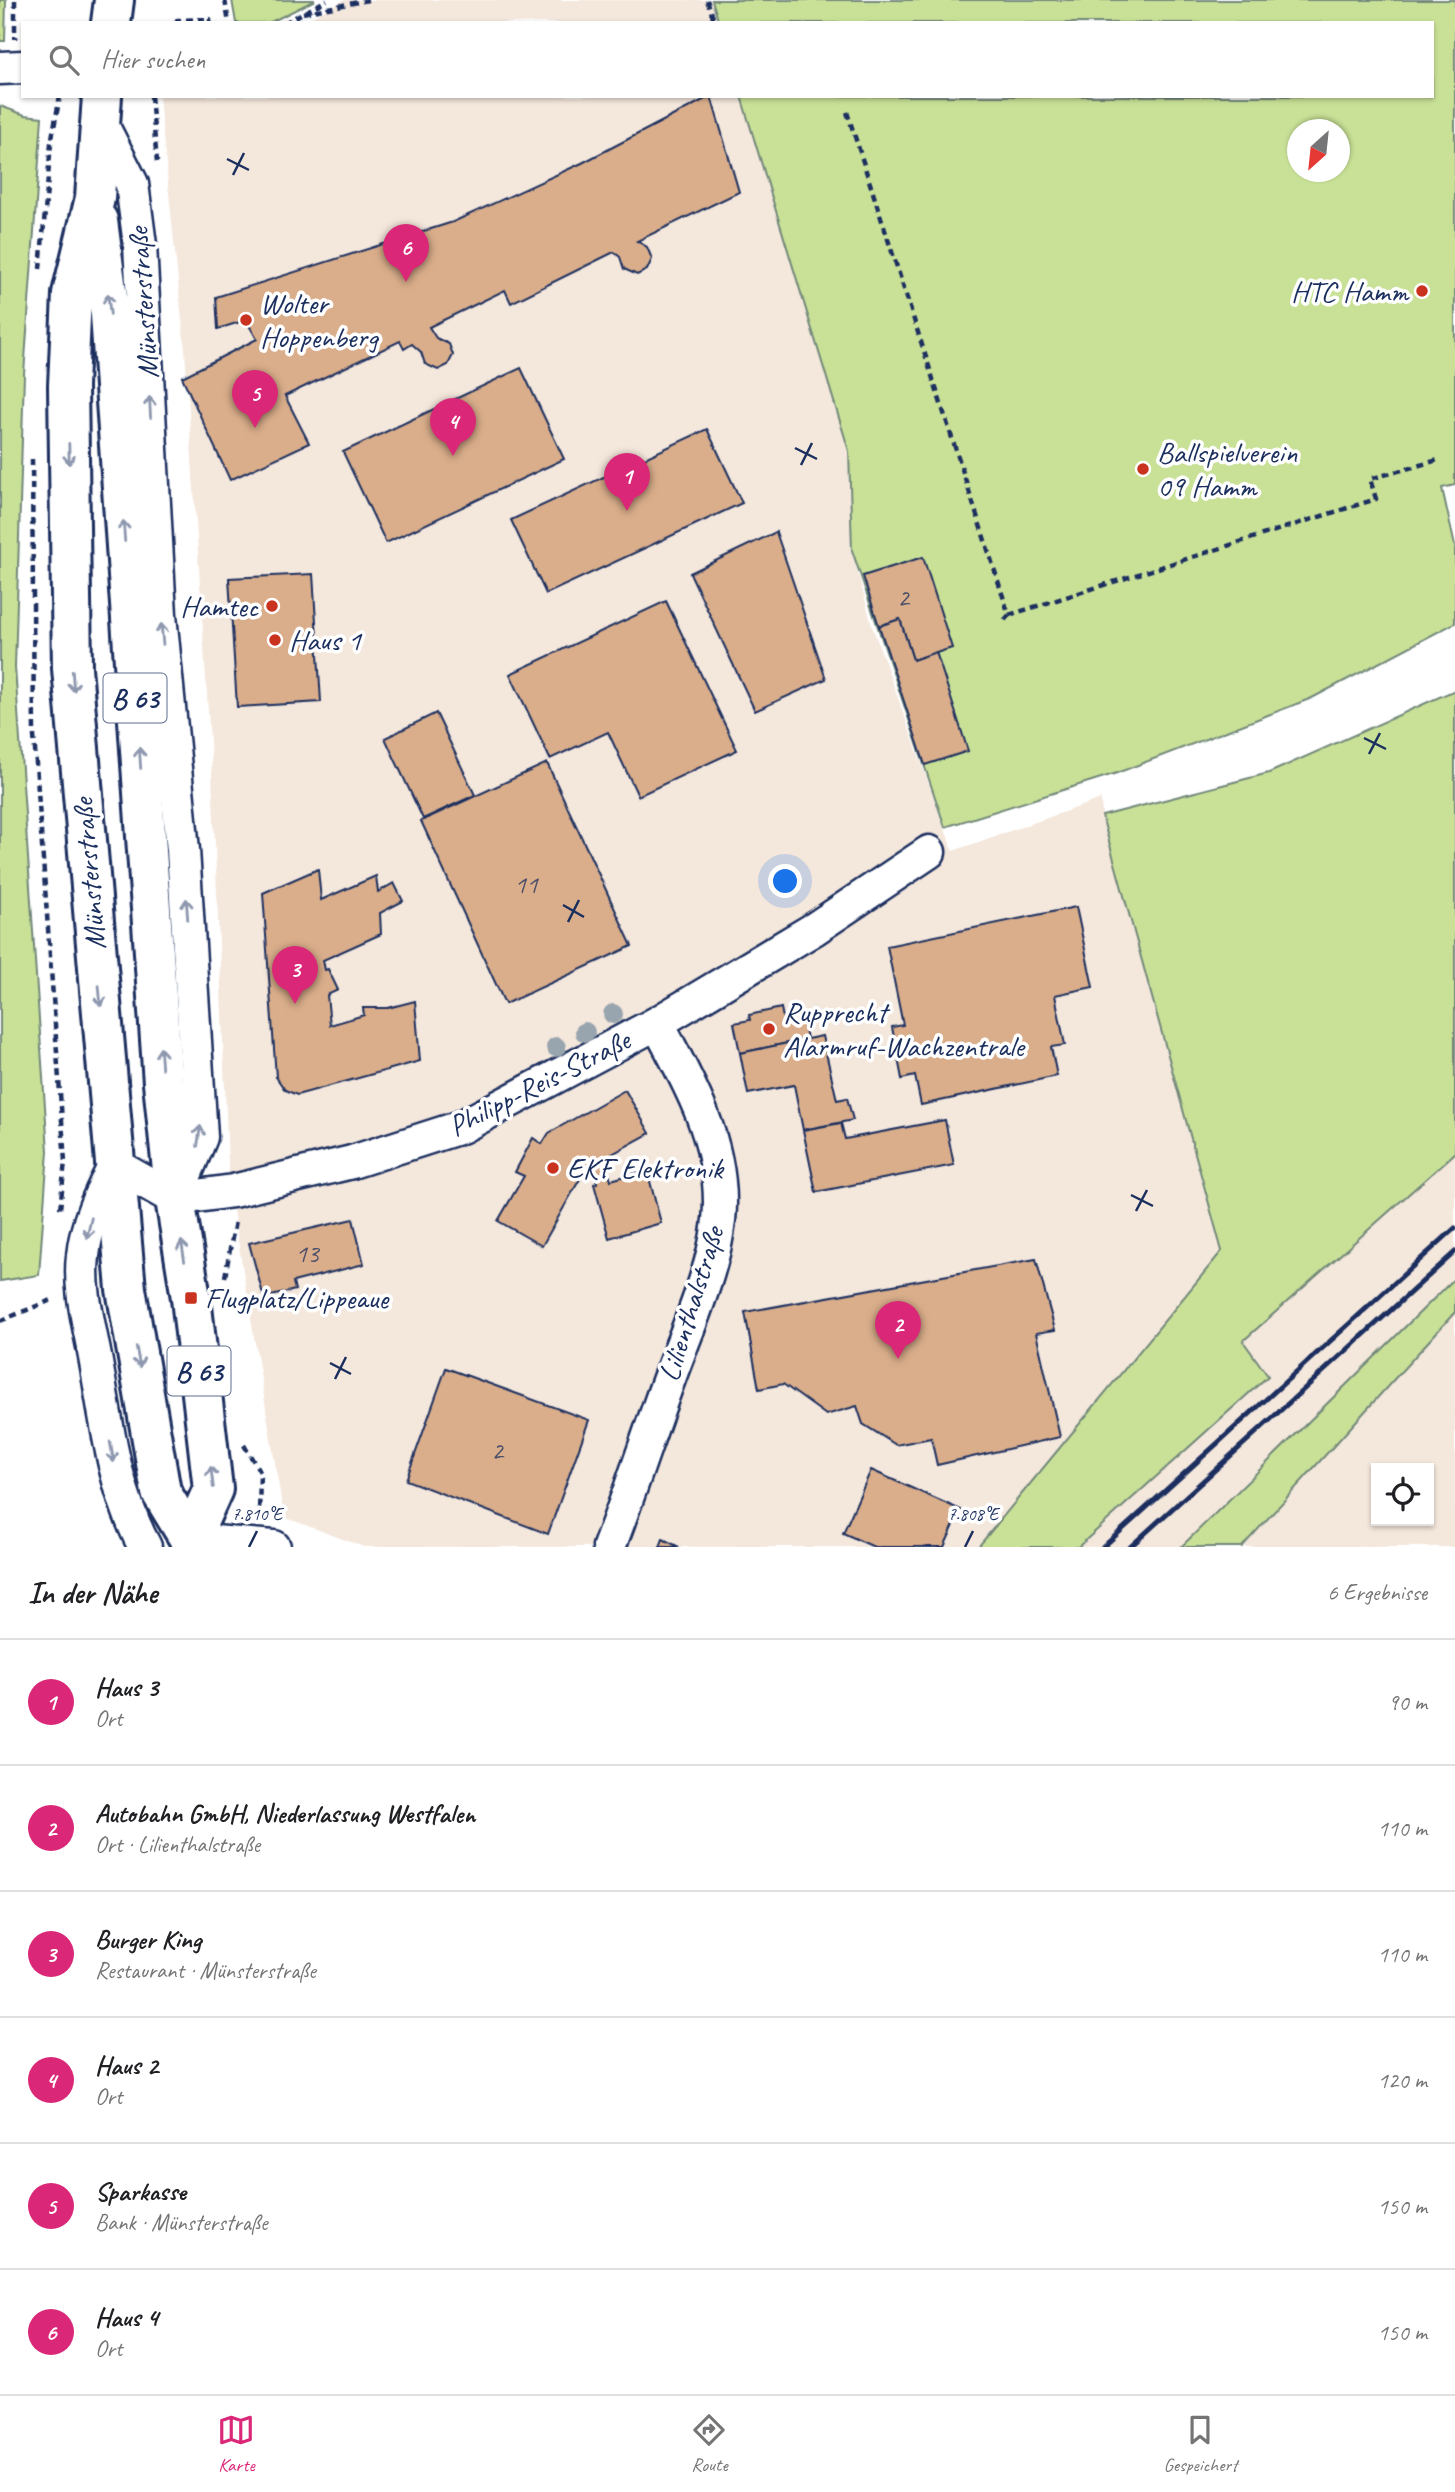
<!DOCTYPE html>
<html lang="de">
<head>
<meta charset="utf-8">
<style>
  body { margin:0; font-family:Caveat,sans-serif; background:#f2f2f2; color:#202124 }
  .controls { position:absolute; right:21px; bottom:21px; display:grid; overflow:hidden; border-radius:0px; box-shadow:0 2px 5px #0004 }
  .controls button { width:63px; height:63px; display:grid; place-items:center; padding:0; border:0; border-bottom:2px solid #e0e0e0; background:#fff; color:#202124; font:35px sans-serif }
  .compass { position:absolute; left:1287px; top:119px; width:63px; height:63px; border-radius:50%; background:#fff; box-shadow:0 2px 5px #0004; rotate:207deg }
  .you { position:absolute; left:786px; top:882px; width:24px; height:24px; margin:-18px; border:5px solid #fff; border-radius:50%; background:#1a73e8; box-shadow:0 0 0 10px #1a73e833 }
  .badge { display:grid; place-items:center; width:46px; height:46px; border-radius:50%; background:#db2777; color:#fff; font-size:23px; font-weight:700 }
  .pin { position:absolute; translate:-50% -58px; filter:drop-shadow(0 2px 4px #0008) }
  .pin::after { content:''; position:absolute; top:37px; width:24px; height:21px; background:inherit; clip-path:polygon(0 0,100% 0,50% 100%) }
  .list { margin:0; padding:0; list-style:none }
  h2 { display:flex; justify-content:space-between; align-items:center; height:91px; margin:0; padding:0 28px; font-size:30px }
  h2 small { font-size:23px; font-weight:400; color:#757577 }
  .list li { display:grid; grid-template-columns:46px 1fr auto; gap:21px; align-items:center; box-sizing:border-box; height:126px; padding:0 28px; border-top:2px solid #e0e0e0 }
  .list b { display:block; font-size:26px; white-space:nowrap }
  .list p { margin:0; font-size:23px; white-space:nowrap; color:#757577 }
  .list em { font-size:23px; font-style:normal; color:#757577 }
  .icon { flex:none; width:38px; height:38px; fill:none; stroke:currentColor; stroke-width:2; stroke-linecap:round; stroke-linejoin:round }
  .map { position:relative; flex:none; width:1455px; height:1547px; overflow:hidden }
  .search { position:absolute; background:#fff; box-shadow:0 2px 5px #0004; left:21px; right:21px; top:21px; height:77px; display:flex; align-items:center; gap:18px; box-sizing:border-box; padding:0 24px; border-radius:0px; color:#757577; font-size:26px }
  .sheet { height:847px; background:#fff }
  nav { display:flex; justify-content:space-around; align-items:center; box-sizing:border-box; height:98px; border-top:2px solid #e0e0e0; background:#fff; font-size:19px; color:#757577 }
  nav a { display:grid; justify-items:center; gap:4px }
  nav .on { color:#db2777 }
  .map>svg:first-child { display:block }
  .built { fill:#f4e7dc; fill-rule:evenodd }
  .green { fill:#c9e197; stroke:#72887a; stroke-width:2; fill-rule:evenodd }
  .building { fill:#daae8b; stroke:#1b2f5e; stroke-width:2 }
  .lines { fill:none; stroke-linecap:round; stroke-linejoin:round }
  .minor-casing { stroke:#1b2f5e; stroke-width:37 }
  .major-casing { stroke:#1b2f5e; stroke-width:44 }
  .path { stroke:#1b2f5e; stroke-width:4.5; stroke-dasharray:7 5; stroke-linecap:butt }
  .minor { stroke:#fff; stroke-width:32 }
  .major { stroke:#fff; stroke-width:38 }
  .rail { stroke:#1b2f5e; stroke-width:5 }
  .tree { fill:#99a5ae }
  .oneway { stroke:#8d97ae }
  .ticks { fill:none; stroke:#1b2f5e; stroke-width:2.5 }
  .poi-dot { fill:#c8321e; stroke:#fff; stroke-width:2.5 }
  .labels { text-anchor:middle; stroke-width:7; stroke-linejoin:round; paint-order:stroke }
  .number-label { font-size:26px; fill:#4b4f69 }
  .shield { fill:#fff; stroke:#5f6d8e; stroke-width:2 }
  .shield-label { font-size:28px; font-weight:bold; fill:#1b2f5e }
  .poi-label { font-size:30px; fill:#1b2f5e; stroke:#fff; text-anchor:start }
  .street-label { font-size:30px; fill:#1b2f5e; stroke:#fff }
  .ticks-label { font-size:18px; text-anchor:middle; fill:#1b2f5e; stroke:#fff; stroke-width:7; stroke-linejoin:round; paint-order:stroke }
</style>
</head>
<body>
<div class="map">
<svg width="1455" height="1547" viewBox="0 0 1455 1547">
  <rect width="100%" height="100%" fill="#fff"/>
  <filter id="ink" filterUnits="userSpaceOnUse"><feTurbulence type="fractalNoise" baseFrequency=".0143" numOctaves="2"/><feDisplacementMap in="SourceGraphic" scale="14" xChannelSelector="R" yChannelSelector="G"/><feConvolveMatrix kernelMatrix="1 2 1 2 8 2 1 2 1" color-interpolation-filters="sRGB"/></filter>
  <g filter="url(#ink)">
    <g class="built">
      <polygon points="344,0 712,0 719,23 301,23"/>
      <polygon points="159,96 741,96 849,451 852,550 872,626 953,851 1101,799 1102,816 1222,1251 978,1547 364,1547 284,1517 229,1186 212,773 185,349"/>
      <polygon points="1455,1153 1455,1278 1181,1547 1078,1547 1267,1376 1243,1341"/>
      <path d="M1455 1312V1547H1242ZM1376 1468H1429V1521H1376Z"/>
    </g>
    <g class="green">
      <polygon points="0,0 6,0 5,41 0,41"/>
      <polygon points="232,0 315,0 269,23 236,23"/>
      <path d="M712 0H1455V485L1442 488 1455 546V623L1312 698 1117 773 945 827 852 550 849 451 741 96H1432V23H719ZM1298 130H1340V172H1298Z"/>
      <polygon points="0,106 25,115 42,117 24,374 15,667 48,1151 39,1275 0,1281"/>
      <polygon points="1455,690 1455,1153 1243,1341 1268,1376 1078,1547 978,1547 1222,1251 1102,816 1269,773"/>
      <polygon points="1455,1278 1455,1312 1242,1547 1181,1547"/>
    </g>
    <g class="building">
      <polygon points="711,96 739,192 637,241 647,247 652,259 647,270 637,275 624,269 620,257 614,252 511,303 505,290 429,327 436,338 449,344 453,355 448,365 438,370 425,364 421,352 412,344 404,349 400,341 285,396 309,443 230,480 182,377 257,339 246,320 218,329 216,297 453,222 582,163"/>
      <polygon points="521,368 564,459 386,543 343,452"/>
      <polygon points="707,429 742,503 546,594 511,520"/>
      <polygon points="776,532 826,679 755,711 690,573"/>
      <polygon points="923,557 952,648 913,660 900,619 879,626 863,576"/>
      <polygon points="313,574 321,702 237,707 229,578"/>
      <polygon points="666,601 737,750 638,796 608,732 550,759 510,674"/>
      <polygon points="900,619 913,660 936,652 968,751 925,765 879,626"/>
      <polygon points="436,713 475,795 423,819 385,738"/>
      <polygon points="547,763 632,946 505,1004 421,821"/>
      <polygon points="318,869 321,900 376,876 378,892 394,883 403,901 380,913 381,934 323,960 325,970 328,969 338,990 327,995 330,1025 364,1015 363,1008 388,1008 415,1001 420,1061 297,1095 285,1090 276,1077 263,893"/>
      <polygon points="1076,907 1093,987 1055,995 1065,1045 1051,1047 1057,1076 921,1105 915,1076 902,1079 892,1027 903,1025 887,946"/>
      <polygon points="781,1008 783,1018 802,1014 807,1039 740,1053 734,1023 750,1020 749,1015"/>
      <polygon points="822,1036 837,1100 847,1098 853,1120 803,1130 794,1085 748,1094 740,1053"/>
      <polygon points="625,1090 650,1133 605,1158 611,1180 647,1170 661,1223 609,1238 594,1184 597,1183 593,1166 585,1170 542,1246 498,1221 524,1176 515,1172 533,1138 542,1144 549,1133"/>
      <polygon points="945,1120 954,1165 816,1192 803,1130 841,1123 845,1139"/>
      <polygon points="353,1219 364,1264 293,1282 295,1290 264,1298 249,1243"/>
      <polygon points="1036,1259 1055,1330 1036,1333 1060,1437 937,1465 931,1438 896,1445 863,1424 857,1406 826,1415 783,1384 759,1389 745,1312"/>
      <polygon points="446,1368 589,1420 548,1534 406,1480"/>
      <polygon points="871,1470 961,1510 944,1547 874,1547 843,1533"/>
      <polygon points="663,1539 679,1547 660,1547"/>
    </g>
    <g class="lines">
      <g class="minor-casing">
        <g id="minor">
          <polyline points="0,68 23,67"/>
          <polyline points="100,121 132,184 140,245 160,615 183,850 201,1137 175,1199"/>
          <polyline points="190,1540 274,1547"/>
          <path d="M145 1547C113 1488 107 1422 95 1357 89 1324 79 1289 83 1256 86 1223 100 1194 115 1165L175 1199 233 1191 352 1162 461 1127 657 1023 814 929 929 852"/>
          <path d="M609 1547C631 1490 649 1433 670 1376 689 1324 720 1258 720 1202 720 1136 687 1079 657 1023"/>
        </g>
      </g>
      <g class="major-casing">
        <g id="major">
          <polyline points="111,23 114,0"/>
          <polyline points="102,96 95,198 72,294 68,386 72,668 126,1289 161,1492 190,1540"/>
          <polyline points="98,221 110,314 163,1083 175,1199 191,1298 213,1489 190,1540 190,1547"/>
        </g>
      </g>
      <g class="path">
        <polyline points="15,0 15,39"/>
        <polyline points="225,0 229,23"/>
        <polyline points="707,0 715,23"/>
        <polyline points="303,13 368,0"/>
        <polyline points="177,23 177,20 210,19 210,23"/>
        <polyline points="284,23 327,0"/>
        <polyline points="151,96 157,162"/>
        <polyline points="847,112 1009,615 1002,623"/>
        <polyline points="40,269 51,143 60,96"/>
        <polyline points="32,459 34,736 65,1162 60,1209"/>
        <polyline points="1009,615 1376,499 1370,479 1438,460"/>
        <polyline points="225,1277 235,1221"/>
        <polyline points="0,1321 54,1299"/>
        <polyline points="244,1445 260,1472 259,1516"/>
      </g>
      <use href="#minor" class="minor"/>
      <use href="#major" class="major"/>
      <g class="rail">
        <polyline points="1103,1547 1455,1228"/>
        <polyline points="1130,1547 1455,1252"/>
      </g>
    </g>
    <g class="tree">
      <circle cx="613" cy="1014" r="10"/>
      <circle cx="585" cy="1032" r="10"/>
      <circle cx="556" cy="1047" r="10"/>
    </g>
    <defs><path id="oneway-shaft" d="M-6 0H5M1.5-3L5.5 0L1.5 3" fill="none" stroke-width="1.6" stroke-linecap="round" stroke-linejoin="round" transform="scale(1.75)"/></defs>
    <g class="oneway">
      <use href="#oneway-shaft" transform="translate(109 304) rotate(-97)"/>
      <use href="#oneway-shaft" transform="translate(150 407) rotate(-93)"/>
      <use href="#oneway-shaft" transform="translate(69 454) rotate(89)"/>
      <use href="#oneway-shaft" transform="translate(124 531) rotate(-94)"/>
      <use href="#oneway-shaft" transform="translate(162 634) rotate(-95)"/>
      <use href="#oneway-shaft" transform="translate(73 681) rotate(86)"/>
      <use href="#oneway-shaft" transform="translate(140 758) rotate(-94)"/>
      <use href="#oneway-shaft" transform="translate(187 909) rotate(-94)"/>
      <use href="#oneway-shaft" transform="translate(100 996) rotate(85)"/>
      <use href="#oneway-shaft" transform="translate(161 1058) rotate(-94)"/>
      <use href="#oneway-shaft" transform="translate(199 1136) rotate(-82)"/>
      <use href="#oneway-shaft" transform="translate(89 1228) rotate(103)"/>
      <use href="#oneway-shaft" transform="translate(183 1251) rotate(-99)"/>
      <use href="#oneway-shaft" transform="translate(138 1357) rotate(80)"/>
      <use href="#oneway-shaft" transform="translate(112 1452) rotate(80)"/>
      <use href="#oneway-shaft" transform="translate(212 1477) rotate(-97)"/>
    </g>
  </g>
  <path class="ticks" d="M227 159 249 170M233 175 244 153M795 448 817 459M801 465 812 443M1364 738 1386 749M1369 754 1380 733M563 905 584 917M568 922 579 900M1131 1195 1153 1206M1136 1211 1147 1190M330 1363 351 1374M335 1379 346 1357M249 1547 257 1531M965 1547 973 1531"/>
  <g class="poi-dot">
    <circle cx="1422" cy="291" r="7"/>
    <circle cx="246" cy="320" r="7"/>
    <circle cx="1143" cy="469" r="7"/>
    <circle cx="272" cy="606" r="7"/>
    <circle cx="275" cy="640" r="7"/>
    <circle cx="769" cy="1029" r="7"/>
    <circle cx="553" cy="1168" r="7"/>
    <rect x="184" y="1291" width="14" height="14" rx="3.5"/>
  </g>
  <g class="labels">
    <g class="number-label">
      <text x="903" y="606">2</text>
      <text x="526" y="893">11</text>
      <text x="307" y="1262">13</text>
      <text x="497" y="1459">2</text>
    </g>
    <g class="shield">
      <rect x="103.5" y="673.5" width="63" height="49" rx="5"/>
      <rect x="167.5" y="1346.5" width="63" height="49" rx="5"/>
    </g>
    <g class="shield-label">
      <text x="135" y="708">B 63</text>
      <text x="199" y="1381">B 63</text>
    </g>
    <g class="poi-label">
      <text x="1408" y="301" text-anchor="end">HTC Hamm</text>
      <text x="260" y="313">Wolter<tspan x="260" dy="34">Hoppenberg</tspan></text>
      <text x="1157" y="462">Ballspielverein<tspan x="1157" dy="34">09 Hamm</tspan></text>
      <text x="258" y="616" text-anchor="end">Hamtec</text>
      <text x="289" y="650">Haus 1</text>
      <text x="783" y="1022">Rupprecht<tspan x="783" dy="34">Alarmruf-Wachzentrale</tspan></text>
      <text x="567" y="1178">EKF Elektronik</text>
      <text x="205" y="1308">Flugplatz/Lippeaue</text>
    </g>
    <g class="street-label">
      <text transform="translate(143 303) rotate(-94)" y="10">Münsterstraße</text>
      <text transform="translate(89 874) rotate(-95)" y="10">Münsterstraße</text>
      <text transform="translate(539 1083) rotate(-27)" y="10">Philipp-Reis-Straße</text>
      <text transform="translate(691 1304) rotate(-73)" y="10">Lilienthalstraße</text>
    </g>
  </g>
  <g class="ticks-label">
    <text x="257" y="1520">7.810°E</text>
    <text x="973" y="1520">7.808°E</text>
  </g>
</svg>
<div class="controls">
<button><svg class="icon" aria-label="locate" viewBox="0 0 24 24"><circle cx="12" cy="12" r="6"/><path d="M12 2v4M12 18v4M2 12h4M18 12h4"/></svg></button>
</div>
<svg class="compass" viewBox="-18 -18 36 36"><path d="M0-13l5 13h-10z" fill="#e53935"/><path d="M0 13l5-13h-10z" fill="#757577"/></svg>
<div class="you"></div>
<div class="pin badge" style="left:627px;top:511px">1</div>
<div class="pin badge" style="left:898px;top:1359px">2</div>
<div class="pin badge" style="left:295px;top:1004px">3</div>
<div class="pin badge" style="left:453px;top:456px">4</div>
<div class="pin badge" style="left:255px;top:428px">5</div>
<div class="pin badge" style="left:406px;top:282px">6</div>
<div class="search"><svg class="icon" aria-label="search" viewBox="0 0 24 24"><circle cx="10" cy="10" r="6"/><path d="M15 15l6 6"/></svg>Hier suchen</div>
</div>
<section class="sheet">
<h2>In der Nähe<small>6 Ergebnisse</small></h2>
<ul class="list">
<li><span class="badge">1</span><div><b>Haus 3</b><p>Ort</p></div><em>90 m</em></li>
<li><span class="badge">2</span><div><b>Autobahn GmbH, Niederlassung Westfalen</b><p>Ort · Lilienthalstraße</p></div><em>110 m</em></li>
<li><span class="badge">3</span><div><b>Burger King</b><p>Restaurant · Münsterstraße</p></div><em>110 m</em></li>
<li><span class="badge">4</span><div><b>Haus 2</b><p>Ort</p></div><em>120 m</em></li>
<li><span class="badge">5</span><div><b>Sparkasse</b><p>Bank · Münsterstraße</p></div><em>150 m</em></li>
<li><span class="badge">6</span><div><b>Haus 4</b><p>Ort</p></div><em>150 m</em></li>
</ul>
</section>
<nav>
<a class="on"><svg class="icon" aria-label="map" viewBox="0 0 24 24"><path d="M3 6l6-2 6 2 6-2v14l-6 2-6-2-6 2zM9 4v14M15 6v14"/></svg>Karte</a>
<a><svg class="icon" aria-label="directions" viewBox="0 0 24 24"><path d="M12 3l9 9-9 9-9-9zM9 14v-3h6M13 9l2 2-2 2"/></svg>Route</a>
<a><svg class="icon" aria-label="saved" viewBox="0 0 24 24"><path d="M7 4h10v16l-5-4-5 4z"/></svg>Gespeichert</a>
</nav>
</body>
</html>
